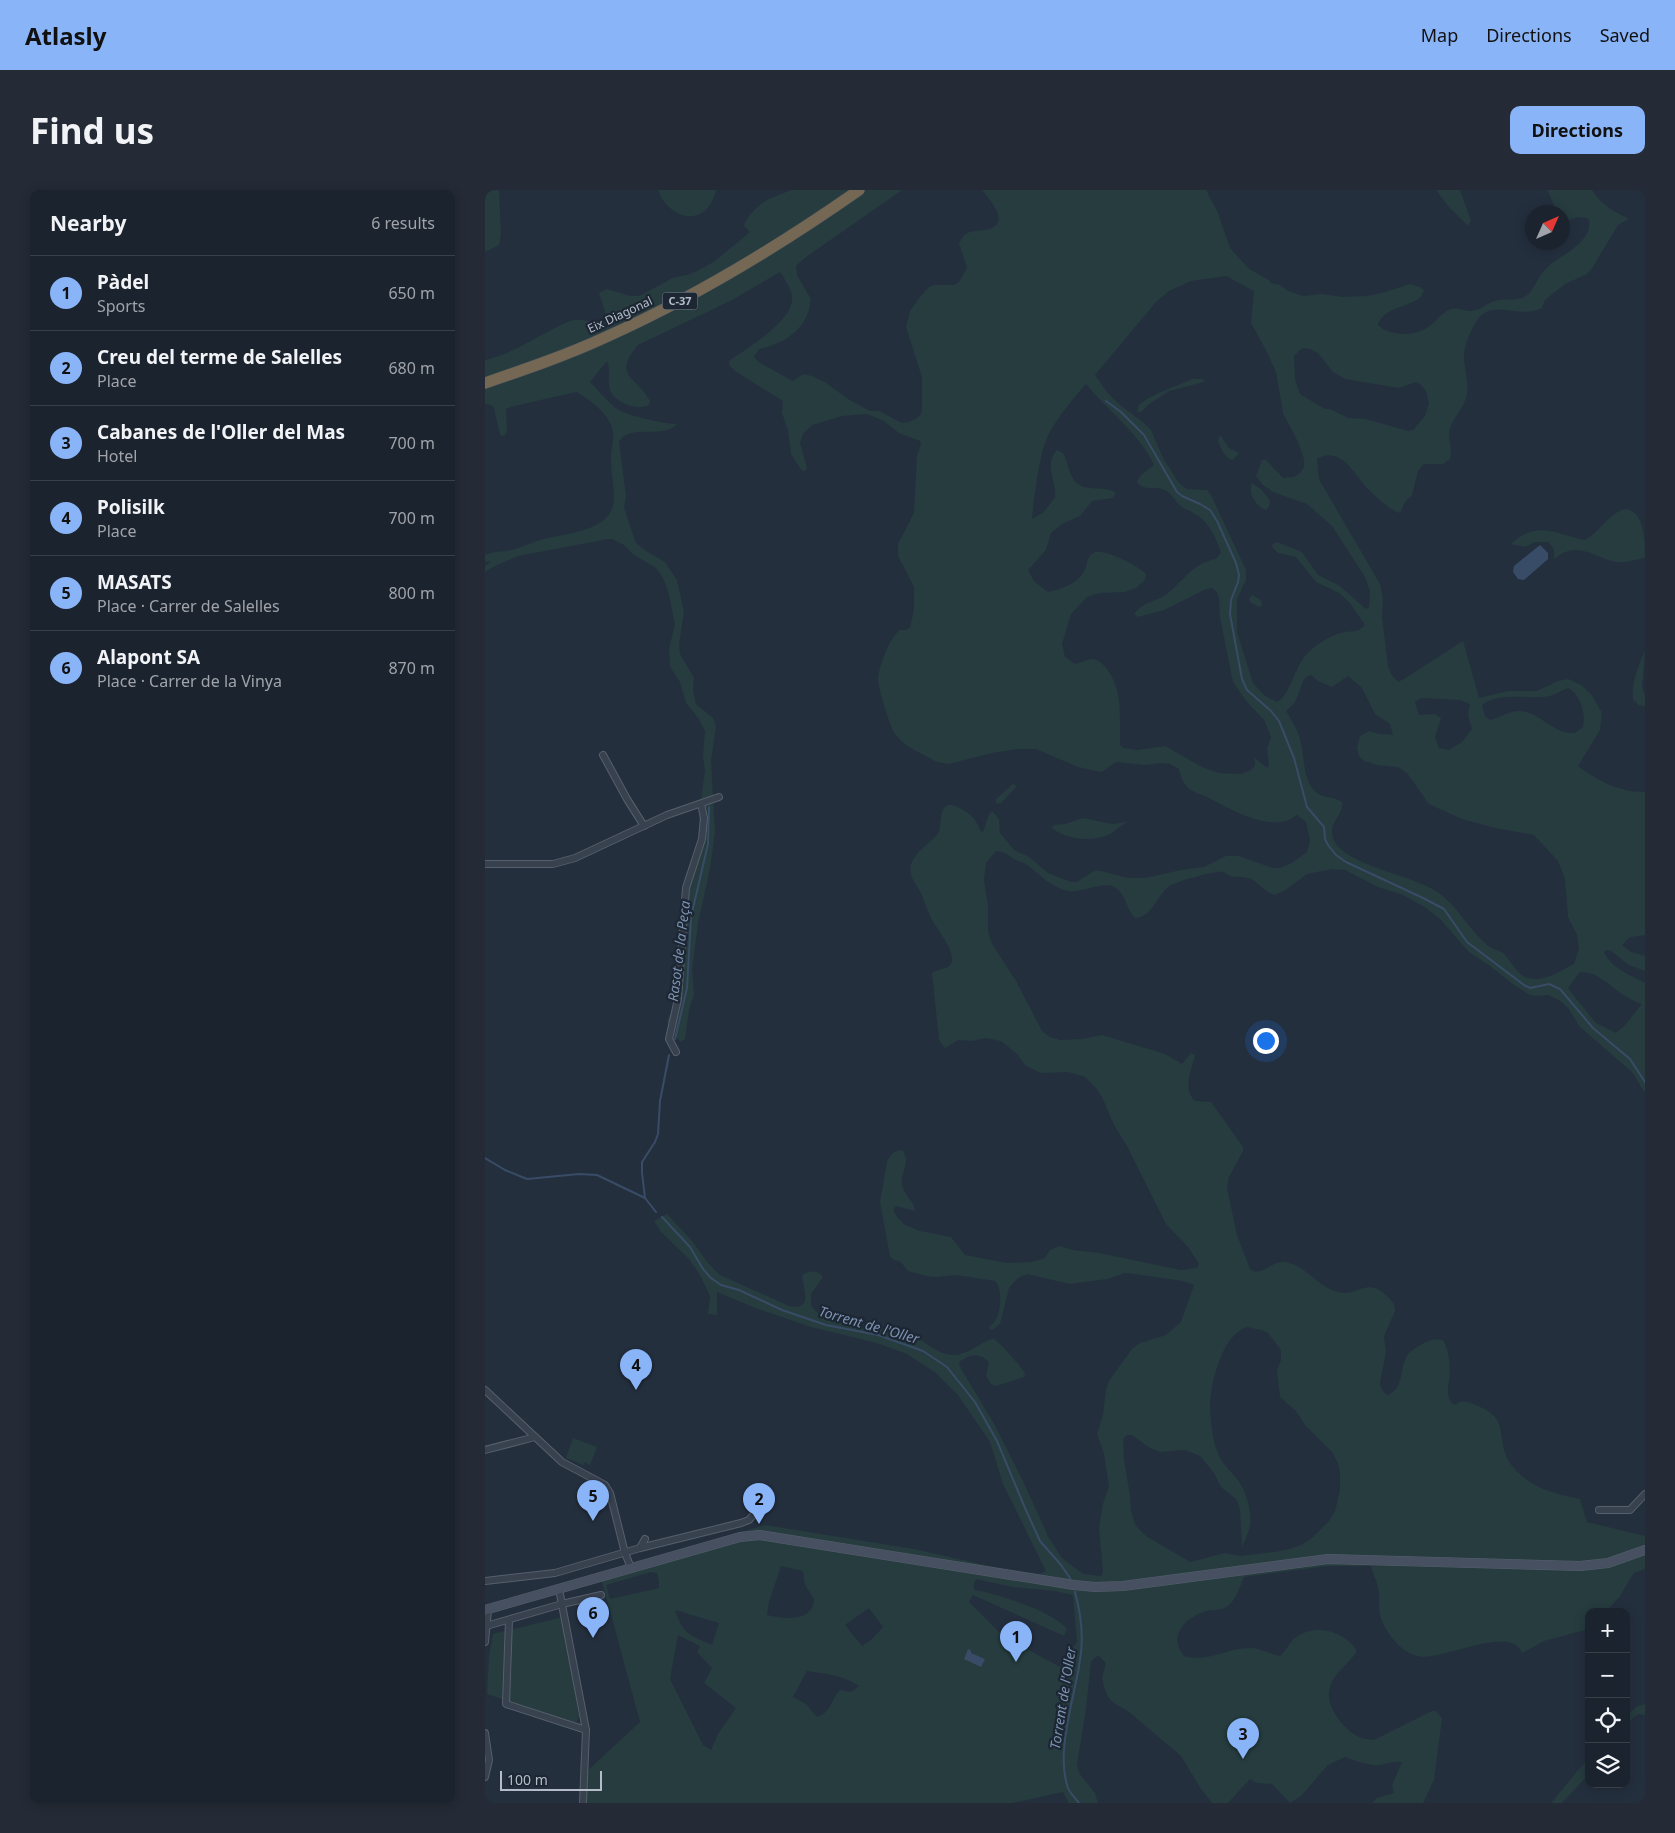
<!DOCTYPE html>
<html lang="en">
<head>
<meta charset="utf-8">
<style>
  body { margin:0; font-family:"Noto Sans",sans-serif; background:#242b36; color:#f1f3f6 }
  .controls { position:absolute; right:15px; bottom:15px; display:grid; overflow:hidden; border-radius:10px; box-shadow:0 2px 12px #0003 }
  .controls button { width:45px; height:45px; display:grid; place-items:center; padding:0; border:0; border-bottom:1px solid #39404a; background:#1b232e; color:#f1f3f6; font:25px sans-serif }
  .compass { position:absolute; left:1040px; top:15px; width:45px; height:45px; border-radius:50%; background:#1b232e; box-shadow:0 2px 12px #0003; rotate:45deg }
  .scale { position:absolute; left:15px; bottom:12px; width:102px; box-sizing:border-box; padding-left:5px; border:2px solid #b4bcc9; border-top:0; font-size:14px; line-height:18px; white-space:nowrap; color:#b4bcc9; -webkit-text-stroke:4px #1d2633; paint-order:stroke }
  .you { position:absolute; left:780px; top:850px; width:18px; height:18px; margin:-12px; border:4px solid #fff; border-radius:50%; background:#1a73e8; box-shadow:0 0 0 8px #1a73e833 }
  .badge { display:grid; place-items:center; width:32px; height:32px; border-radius:50%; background:#8ab4f8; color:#111; font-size:16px; font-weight:700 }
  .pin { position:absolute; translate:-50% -41px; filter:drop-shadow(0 1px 2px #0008) }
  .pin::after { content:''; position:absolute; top:26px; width:18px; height:15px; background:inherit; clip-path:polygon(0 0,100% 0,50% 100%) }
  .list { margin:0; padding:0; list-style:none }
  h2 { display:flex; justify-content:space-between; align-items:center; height:65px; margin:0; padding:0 20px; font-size:21px }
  h2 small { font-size:16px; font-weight:400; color:#a0a4aa }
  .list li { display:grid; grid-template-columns:32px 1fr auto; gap:15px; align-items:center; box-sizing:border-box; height:75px; padding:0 20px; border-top:1px solid #39404a }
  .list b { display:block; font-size:19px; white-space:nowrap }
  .list p { margin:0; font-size:16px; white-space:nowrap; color:#a0a4aa }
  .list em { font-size:16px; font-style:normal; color:#a0a4aa }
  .icon { flex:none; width:28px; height:28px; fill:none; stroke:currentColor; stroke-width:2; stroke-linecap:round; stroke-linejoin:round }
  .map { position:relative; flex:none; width:1160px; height:1613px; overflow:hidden; border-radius:10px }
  header { display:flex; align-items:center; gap:30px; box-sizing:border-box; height:70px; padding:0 25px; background:#8ab4f8; color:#111 }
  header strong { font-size:24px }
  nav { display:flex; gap:28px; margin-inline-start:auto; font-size:18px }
  .intro { display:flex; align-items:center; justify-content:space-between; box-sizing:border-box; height:120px; padding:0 30px }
  h1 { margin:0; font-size:35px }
  .button { padding:12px 22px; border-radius:10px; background:#8ab4f8; color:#111; font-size:18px; font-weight:700 }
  main { display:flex; gap:30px; padding:0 30px }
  aside { flex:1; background:#1b232e; border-radius:10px; box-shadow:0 2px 12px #0003 }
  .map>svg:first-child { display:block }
  .green { fill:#263c3f; fill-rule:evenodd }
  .water { fill:#394c67 }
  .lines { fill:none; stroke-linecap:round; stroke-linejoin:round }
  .stream { stroke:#394c67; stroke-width:2 }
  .street-casing { stroke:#565f6c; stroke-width:8 }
  .secondary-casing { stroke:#565f6c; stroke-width:10 }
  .highway-casing { stroke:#434c59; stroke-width:12 }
  .street { stroke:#38414e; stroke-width:6 }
  .secondary { stroke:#465061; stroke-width:9 }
  .highway { stroke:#746855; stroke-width:11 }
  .labels { text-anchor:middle; stroke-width:4.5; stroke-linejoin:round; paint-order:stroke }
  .shield { fill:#1d2633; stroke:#878f9c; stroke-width:1 }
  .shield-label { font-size:11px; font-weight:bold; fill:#b4bcc9 }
  .street-label { font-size:12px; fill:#b4bcc9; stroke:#1d2633 }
  .water-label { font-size:14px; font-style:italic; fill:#7c92b1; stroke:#1d2633 }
</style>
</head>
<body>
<header>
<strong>Atlasly</strong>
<nav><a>Map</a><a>Directions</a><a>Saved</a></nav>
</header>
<div class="intro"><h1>Find us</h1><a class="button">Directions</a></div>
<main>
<aside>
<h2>Nearby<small>6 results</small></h2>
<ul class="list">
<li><span class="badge">1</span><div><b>Pàdel</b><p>Sports</p></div><em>650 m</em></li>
<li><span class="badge">2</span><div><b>Creu del terme de Salelles</b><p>Place</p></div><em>680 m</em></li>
<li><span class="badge">3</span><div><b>Cabanes de l'Oller del Mas</b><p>Hotel</p></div><em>700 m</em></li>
<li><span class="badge">4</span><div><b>Polisilk</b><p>Place</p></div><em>700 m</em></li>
<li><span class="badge">5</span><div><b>MASATS</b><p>Place · Carrer de Salelles</p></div><em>800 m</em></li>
<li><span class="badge">6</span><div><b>Alapont SA</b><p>Place · Carrer de la Vinya</p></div><em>870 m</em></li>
</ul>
</aside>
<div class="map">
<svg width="1160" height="1613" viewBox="0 0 1160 1613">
  <rect width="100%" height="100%" fill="#242f3e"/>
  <g class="green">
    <polygon points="0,0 14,0 16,45 14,55 0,62"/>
    <path d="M173 0H231C225 28 201 35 181 14 177 10 175 5 173 0Z"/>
    <path d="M306 0H417L321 67 311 76 312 85 326 109C323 138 302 153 274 159L269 167 275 173 308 191 318 184 327 186 340 192 363 209 385 221H394L417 233 424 232 432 228 436 224 437 218V187L421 137 425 121 435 107 444 97 449 95H469L474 92 482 78 474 53C476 50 478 46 481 44 487 40 494 41 501 40 527 34 506 11 497 0H721L733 23 745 58 764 79 784 90 786 93 795 95 803 101 818 106 837 104 858 107 882 106 901 102 925 94 935 97 939 100C935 119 899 113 893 135 905 146 930 147 943 137 951 132 956 123 964 120 972 116 978 121 986 121 998 120 1001 113 1010 111 1019 108 1028 111 1037 108 1048 104 1051 90 1058 82 1069 68 1088 63 1099 48 1103 43 1105 37 1104 30L1102 28 1093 27 1078 32V22H1068L1071 19 1062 0H1107C1115 14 1130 22 1144 29L1133 35 1106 80 1100 85 1080 94 1060 110 1057 118C1036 128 1019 114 1001 122 990 127 979 154 979 166 979 178 984 191 982 204 980 217 969 226 965 238 962 248 968 259 965 269L958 274H939L933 281 927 305 920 312 915 323C903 319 890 306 881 297 869 283 855 255 832 269L833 282 835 291 895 394 898 408 897 426 903 476 906 484 913 492 919 489 978 451 994 508 1023 501H1052L1073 491 1083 489 1096 495 1106 504 1117 523 1115 540 1093 576C1113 591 1134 602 1160 602V745L1145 747 1137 755 1146 762 1160 766V781L1144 775 1126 761 1122 760 1119 762C1127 779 1144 784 1160 793V903L1147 882 1095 837 1083 818 1074 810 1063 805 1051 806 1045 805 1029 795 1005 776 984 762 955 729 941 718 918 705 893 697 860 680 847 679 822 684 802 699 790 705C781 703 776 695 768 690 761 686 753 688 745 686 743 685 741 683 739 682 731 680 689 692 683 697 672 706 667 727 650 728 641 719 641 703 629 697 618 691 597 703 584 701 566 698 556 685 542 675 539 672 535 672 531 670 524 666 519 661 511 661L501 673 499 690 503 716V741L507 754 531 791 557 841 565 847 575 850 597 849 617 845 680 864 697 874 706 863 710 865C707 879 697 899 710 911L726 912 758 957V961L744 987 742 998 752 1045 765 1079C776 1088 787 1070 800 1072 821 1075 831 1096 853 1102 873 1108 881 1085 903 1107 908 1112 910 1115 910 1121L899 1146 901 1162 895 1193C896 1199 898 1201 902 1205 919 1200 914 1181 921 1168 924 1161 932 1157 939 1153 945 1150 951 1148 958 1150 963 1158 965 1172 965 1181 965 1193 958 1207 970 1215 976 1210 981 1211 988 1214 1031 1229 1006 1251 1029 1278 1046 1298 1070 1304 1095 1309L1102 1332 1160 1346V1379L1149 1383 1135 1406 1121 1422H1104V1438L1100 1440 1059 1451 1037 1463C1025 1433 958 1472 932 1466 921 1463 912 1455 905 1445 892 1426 895 1423 894 1402 893 1394 888 1384 886 1376H843L759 1387C755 1396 750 1413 741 1417 735 1421 725 1419 718 1422 699 1429 683 1447 699 1466 723 1473 741 1458 765 1458 776 1458 784 1464 795 1466 801 1461 804 1453 810 1448 829 1433 857 1440 871 1459V1463C863 1474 849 1483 845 1497 839 1515 858 1539 874 1547 879 1549 884 1549 889 1550L947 1521H951L957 1528 949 1590 938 1613H887L892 1608 909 1603 907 1595 917 1572C909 1571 904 1573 896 1575 884 1576 871 1571 860 1567L843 1575 816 1606 805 1613 787 1594 772 1593 765 1589 743 1613H727L716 1599 696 1566 643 1521 630 1514 623 1507 619 1497 617 1488 621 1473 613 1465 606 1471 601 1519 592 1574 594 1583 610 1603 613 1613H584L578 1602 527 1613H102V1581L155 1532 115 1384 280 1335 429 1359 513 1378 555 1384 561 1381 518 1294 505 1252 473 1205 451 1183 422 1164 392 1153 326 1137 273 1119 232 1102V1125L223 1124 225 1106 215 1085 204 1069 176 1042 169 1031 182 1024 208 1052 223 1073 235 1085 304 1116C329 1121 318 1098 317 1085 324 1080 334 1080 338 1087L326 1104V1115C338 1137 392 1138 415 1140 431 1141 448 1164 467 1165 483 1166 501 1148 509 1149 512 1149 537 1178 540 1183L539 1187 511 1196 506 1194 501 1186 504 1172C494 1162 485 1164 474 1172L475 1177 508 1232 536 1287 564 1348 577 1368 598 1384 616 1386 618 1382 614 1338 618 1314 624 1296 619 1264 612 1244 618 1225 621 1200 624 1191 647 1159 655 1153 681 1145 696 1132 709 1095 698 1091 650 1084 640 1083 622 1089 585 1094 542 1084 533 1088 524 1098 515 1134 509 1139 505 1140 504 1137C506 1135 508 1134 510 1131 516 1123 518 1098 510 1091L471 1085 451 1087 441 1086 423 1081 416 1072 409 1070 405 1066 395 1012 402 972C405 965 409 960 417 960 427 972 415 982 417 995 419 1005 430 1012 430 1021L411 1016 408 1020 413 1028 420 1035 435 1041 466 1047 480 1065 522 1073 546 1072 560 1068 565 1060 574 1056 588 1060 614 1063 696 1080 712 1078 714 1074 703 1057 681 1034 642 956 629 935 617 907 611 898 600 887 583 882 556 883 540 875 532 864 516 851 501 848 487 851 473 850 460 858 454 850 447 783C453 778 467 780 467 770 468 757 450 737 445 726 441 718 439 709 435 701 432 696 427 690 426 684 422 667 442 656 452 645 458 638 453 616 464 615 472 615 486 624 490 630 493 634 494 639 497 643 502 636 501 626 507 621L514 629 515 643 529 660 544 667 563 683 586 692H592L609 681H616L643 688H660L696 680 719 677 741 666H754L788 678H795L807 673 822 662 825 650 821 632 812 625C787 645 746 619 722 607 716 604 710 603 704 599 698 593 696 587 694 579L685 574 677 573 660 575 631 572 617 582 611 581 593 577 551 559H532L507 563 464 574 452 572C438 564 419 557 410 544 405 537 393 498 393 489 394 476 405 447 415 440H421L425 437 429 420V397L413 366V354L429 323 432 266 436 254 435 251 414 243 399 231 382 224 357 226 327 235 318 244 315 253 322 278 320 281H317L306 264 303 240 297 223 298 211 250 181 244 175V171C260 160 306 132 307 110 308 101 300 90 295 82L247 110 153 155C126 186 153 187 165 211L164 215C152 221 130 213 125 200 122 191 126 180 122 171L105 192C114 201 123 213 134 220 144 226 180 234 192 234 177 250 148 233 134 251L141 306 139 317 143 330 151 353 161 361 180 372 192 390 199 421 194 455 195 464 209 488 208 501 211 514 228 528 231 536 226 571 230 642 225 679 213 733 207 780 209 804 204 820 200 849 196 852 184 840 182 831 187 819 191 797 192 753 197 700 200 686 213 654 215 641 214 624 220 581 218 566 220 541 214 529 201 513 195 492 185 477 184 459 190 434 183 401 178 388 171 378 148 364 139 355 127 349H123L33 366 12 375 0 382V376L7 371 0 372V365C9 361 17 362 26 360 37 357 48 352 59 349 79 344 122 341 128 316 131 299 125 283 126 266 126 259 129 251 128 243 127 226 106 210 91 202L25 217 21 219 22 242 19 246 15 245 9 218 6 215 0 214V170C31 163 56 143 85 131 98 126 112 137 122 128L114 103 122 99 145 106H154L188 88 205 84 216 79 230 71 265 42 259 36C260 31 262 29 265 25 280 7 287 9 306 0ZM741 86 769 101 766 133 782 162 791 182 798 223 813 252 819 269V277L815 283 809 287 798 288 781 270H777L771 286 778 295 788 302 822 314 847 336 880 387 885 401 884 417 881 419 855 396 833 385 817 362 794 353 791 352 787 355 788 358 793 363 811 367 831 392 854 403 865 413 880 435C872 444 866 440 855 443 842 447 829 456 820 466 809 479 805 505 792 512L780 506 768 493 752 442V409L761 390V380L726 305 722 300 702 299 694 293 678 268 666 240 659 233 634 214 622 202 610 185 671 112 684 101 706 91ZM820 158 825 159 833 163 848 182 860 189 914 198 931 192 935 194 941 201 944 213 940 226 928 240 923 241 881 229 863 228 845 219H840L815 204 810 190 809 166 816 159ZM601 194C623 221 654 243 669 275L655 286 652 292C660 302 667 296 677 299 686 301 689 311 697 317 701 320 706 321 710 324 724 332 731 348 736 362L732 368C706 375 701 388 682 404 671 412 659 411 649 424L653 427 679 420 721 399 727 398 732 402 734 408 735 427 748 492 762 512 779 530 786 547 782 559 784 575 782 578 769 567 770 575 766 580 756 584 734 583 717 577 680 556 652 560 638 558 635 555V549C635 525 637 497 621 478 618 474 614 470 608 469 602 469 596 473 590 474L580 467 577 454 586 424 602 407 615 403 640 402 651 398 660 390 661 384C653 376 618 357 608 363 603 366 602 372 601 377 594 394 579 398 563 402L549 391 543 380 561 360 566 343 577 334 595 326 607 311 627 308 630 305V302C617 295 599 303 589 290 583 282 583 271 578 263L572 260C558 274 572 291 570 307L559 322 547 329C549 309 554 266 562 248 569 232 589 207 601 194ZM826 485 833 491 847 497 863 486 877 498 890 524 905 534 908 545 894 544 884 541 875 546 872 559 874 566 879 571 892 575 913 577 922 583 944 614 977 629 1010 638 1049 645 1073 671 1080 689 1083 727 1092 745 1094 758 1089 774C1077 780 1057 793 1043 788 1031 784 1027 772 1019 764 1013 759 1005 759 1000 753 983 738 972 716 954 703 928 685 868 677 851 654 838 634 860 626 857 612 849 606 839 609 832 603 817 591 820 566 815 549 812 539 806 529 801 521 804 518 808 515 810 512 816 503 815 487 826 485ZM1083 498C1096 505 1101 524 1098 537L1090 543C1068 545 1056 522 1035 521 1024 520 1015 528 1005 530L1000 526 997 516C1006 503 1043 508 1058 507 1067 507 1075 501 1083 498ZM936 508 975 510 985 514 983 525 987 539 977 552 964 560 954 558 950 547 956 528 949 524 934 525 930 512ZM1095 782C1114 781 1127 799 1142 807 1147 810 1152 812 1157 814L1140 835 1131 843 1111 833 1085 801 1083 798ZM762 1137 777 1140 783 1143 796 1160V1170L792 1180 795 1207 811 1221 820 1235 847 1262 853 1273 855 1283V1300L850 1321 844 1331 827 1348 818 1354 805 1359 790 1362 755 1366 740 1363 705 1372 661 1346 650 1335 646 1320 645 1306 639 1269 638 1249 642 1245H647L665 1258 675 1262 700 1260 715 1266 729 1283 736 1297 752 1310 755 1320 757 1357C764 1341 768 1334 764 1317 762 1307 758 1296 752 1289 744 1279 736 1273 732 1261 727 1248 726 1230 725 1216 725 1194 738 1143 762 1137ZM296 1376 318 1381 320 1395 329 1409C328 1433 298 1429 282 1425L284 1412ZM166 1382 172 1383 174 1392V1398L125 1409 121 1395ZM491 1389 527 1397 570 1401 588 1405 592 1452 575 1477 518 1446 484 1412 488 1405 579 1446 582 1439C567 1421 513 1404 490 1400L488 1396ZM384 1418 398 1437 387 1449 377 1456 360 1435ZM190 1420 234 1433 227 1455C203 1444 199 1445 190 1420ZM193 1445 215 1456 212 1462 227 1478 219 1493 251 1518 233 1544 226 1560 218 1555 185 1489ZM322 1481C341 1484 358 1485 374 1496L366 1502 355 1500C345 1510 347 1522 332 1527L321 1514 308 1507Z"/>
    <polygon points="951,0 975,0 986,31 983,36 964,17"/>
    <path d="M707 189H718L719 192 684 201 663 215 656 222H652L654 215C669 202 689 198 707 189Z"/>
    <path d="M735 245 744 258 754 263 748 270C740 269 736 258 733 251Z"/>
    <path d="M767 293 777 300 785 311 784 317 781 320C770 316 763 303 767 293Z"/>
    <path d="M1140 319C1160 321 1160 351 1160 368 1151 369 1142 373 1132 372 1107 368 1094 349 1069 369V359L1063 352H1049L1041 357 1026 354C1051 330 1070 343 1099 350 1115 343 1122 324 1140 319Z"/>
    <polygon points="767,405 776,410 777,416 774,417 765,412 764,409"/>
    <path d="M1160 461 1157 498 1160 505V516L1154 515 1148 510C1146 494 1153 476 1160 461Z"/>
    <polygon points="528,594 532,596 516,613 512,614 510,610"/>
    <path d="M598 628 627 634 643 632C635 635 630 642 623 645 607 652 579 650 566 637L570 635 580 634Z"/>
    <polygon points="88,1248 112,1257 105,1275 100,1272 98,1275 81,1268"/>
    <polygon points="78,1427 94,1527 91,1533 2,1504 4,1466 8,1444"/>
    <polygon points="1160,1514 1160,1525 1153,1524 1141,1534 1141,1526 1151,1517"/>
    <polygon points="1104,1567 1104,1584 1077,1613 1066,1613"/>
  </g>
  <g class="water">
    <polygon points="1055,355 1063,363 1063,369 1039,390 1033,389 1028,382 1029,376"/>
    <polygon points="483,1459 486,1461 486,1463 500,1469 496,1477 479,1469"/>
  </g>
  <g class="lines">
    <g class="stream">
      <polyline points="621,211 636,222 659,245 692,302 697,306 715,314 725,320 732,331 751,373 754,385 753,392 746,410 745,424 757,489 762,500 786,521 794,531 809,568 822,617 839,637 840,649 843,655 851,665 861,672 938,708 959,719 982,752 1039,795 1045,798 1064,794 1075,799 1108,838 1145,869 1160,892"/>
      <polyline points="190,849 202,798 206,727 223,654 224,617"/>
      <polyline points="0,968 20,980 42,989 94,984 112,985 160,1008 171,1022"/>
      <polyline points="160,1008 157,983 157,972 170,952 173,944 175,911 184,865"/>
      <polyline points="177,1027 205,1057 218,1079 226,1088 236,1095 254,1100 297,1120 341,1135 393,1145 438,1161 462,1177 490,1212 512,1251 540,1318 555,1351 576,1375 585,1388"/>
      <path d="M590 1402C596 1424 599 1447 595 1470 590 1507 570 1562 583 1598 585 1603 590 1608 594 1613"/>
    </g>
    <g class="street-casing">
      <g id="street">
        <polyline points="118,565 142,609 159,636"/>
        <polyline points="0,674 68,674 90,668 182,625 234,607"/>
        <polyline points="191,862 184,849 193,809 201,698 217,649 219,628 216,614"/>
        <polyline points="0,1200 77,1272 120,1295 125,1303 140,1363 146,1378"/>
        <polyline points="0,1260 50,1247"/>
        <polyline points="1114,1320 1145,1320 1160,1304"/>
        <polyline points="155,1358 160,1349"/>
        <polyline points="0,1391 70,1383 155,1358 256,1333 264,1330 272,1320 270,1310"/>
        <polyline points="74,1399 101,1540 98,1613"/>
        <polyline points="24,1430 21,1514 101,1540"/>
        <polyline points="1,1436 77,1414 116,1405"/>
        <polyline points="0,1452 3,1420"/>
        <polyline points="0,1543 4,1570 0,1587"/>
      </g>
    </g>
    <g class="secondary-casing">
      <polyline id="secondary" points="0,1420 255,1347 275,1345 589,1395 610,1397 638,1396 843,1369 1095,1376 1123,1373 1160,1360"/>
    </g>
    <g class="highway-casing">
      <path id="highway" d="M0 193C41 179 82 165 121 147 210 107 294 56 374 0"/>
    </g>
    <use href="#street" class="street"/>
    <use href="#secondary" class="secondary"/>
    <use href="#highway" class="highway"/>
  </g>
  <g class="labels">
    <rect class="shield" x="177.5" y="102.5" width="35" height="17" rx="4"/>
    <g class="shield-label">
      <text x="195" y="115">C-37</text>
    </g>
    <g class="street-label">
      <text transform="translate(135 125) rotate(-25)" y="4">Eix Diagonal</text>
    </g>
    <g class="water-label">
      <text transform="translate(194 761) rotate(-83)" y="5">Rasot de la Peça</text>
      <text transform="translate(384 1135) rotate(16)" y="5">Torrent de l'Oller</text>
      <text transform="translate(578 1508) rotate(-81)" y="5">Torrent de l'Oller</text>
    </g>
  </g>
</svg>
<div class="controls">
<button>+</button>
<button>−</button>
<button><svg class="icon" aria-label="locate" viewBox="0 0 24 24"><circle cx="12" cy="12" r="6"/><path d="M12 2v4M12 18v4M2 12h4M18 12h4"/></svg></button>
<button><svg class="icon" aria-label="layers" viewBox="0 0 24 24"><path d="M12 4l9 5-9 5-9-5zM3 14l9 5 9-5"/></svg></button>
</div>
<svg class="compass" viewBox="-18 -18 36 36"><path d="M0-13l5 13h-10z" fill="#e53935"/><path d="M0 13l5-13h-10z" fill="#a0a4aa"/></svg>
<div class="scale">100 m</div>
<div class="you"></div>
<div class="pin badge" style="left:531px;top:1472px">1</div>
<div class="pin badge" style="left:274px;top:1334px">2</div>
<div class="pin badge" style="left:758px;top:1569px">3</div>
<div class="pin badge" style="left:151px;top:1200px">4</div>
<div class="pin badge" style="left:108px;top:1331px">5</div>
<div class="pin badge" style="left:108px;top:1448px">6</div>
</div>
</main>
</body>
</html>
